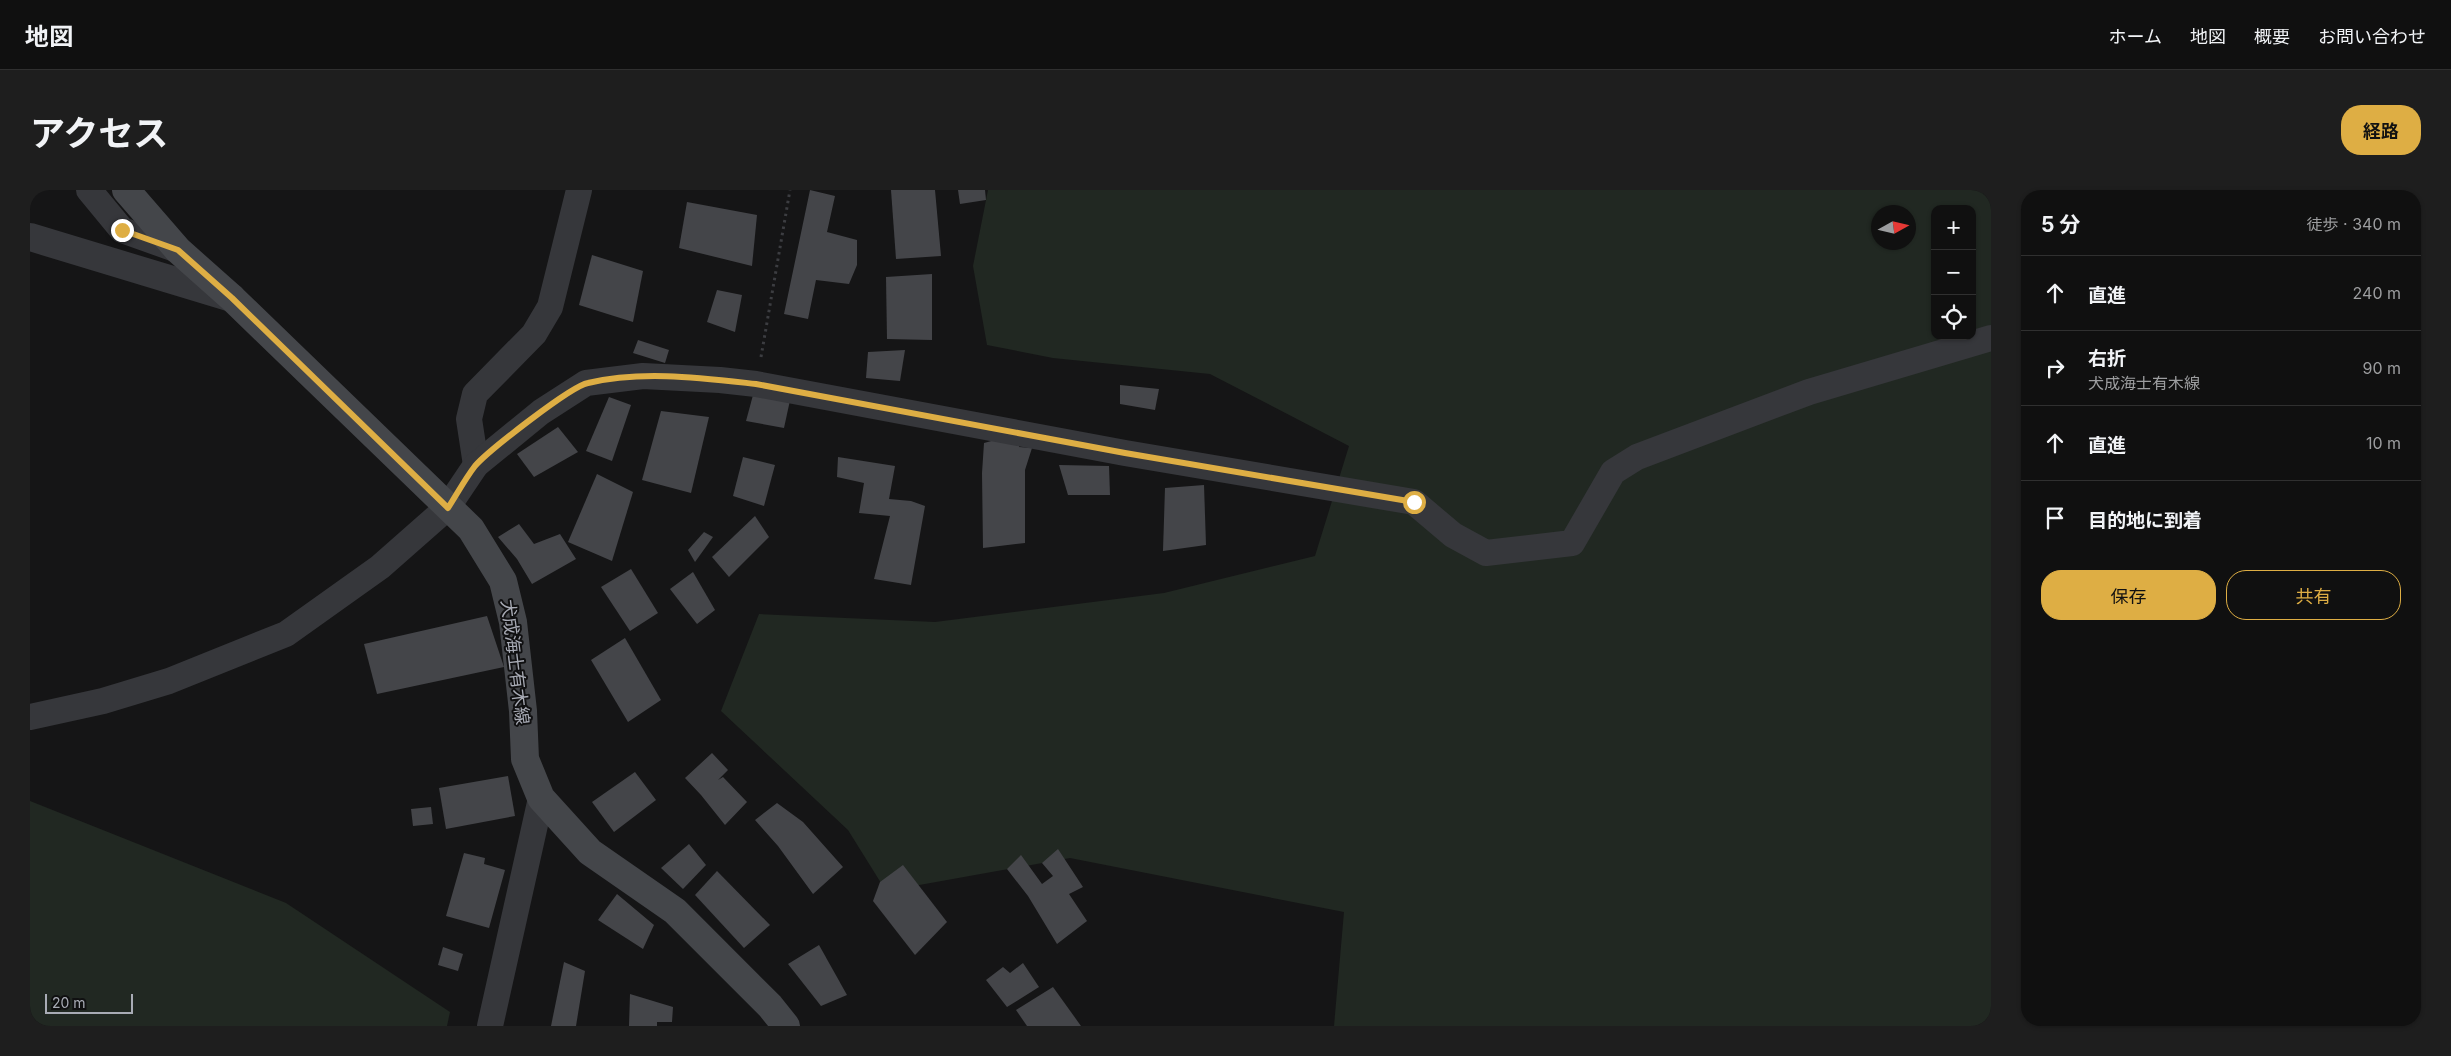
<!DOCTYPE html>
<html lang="ja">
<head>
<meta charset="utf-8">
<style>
  body { margin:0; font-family:Inter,"Noto Sans JP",sans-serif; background:#1e1e1e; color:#f1f3f6 }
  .controls { position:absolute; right:15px; top:15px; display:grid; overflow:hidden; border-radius:10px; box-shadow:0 1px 4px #0004 }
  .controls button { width:45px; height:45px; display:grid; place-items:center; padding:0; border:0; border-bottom:1px solid #303030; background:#101010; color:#f1f3f6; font:25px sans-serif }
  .compass { position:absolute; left:1841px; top:15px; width:45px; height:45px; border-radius:50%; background:#101010; box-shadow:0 1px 4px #0004; rotate:82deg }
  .scale { position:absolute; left:15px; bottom:12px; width:88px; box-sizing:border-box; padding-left:5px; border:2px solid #a8abb5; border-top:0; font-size:14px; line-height:18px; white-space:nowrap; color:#a8abb5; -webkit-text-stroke:4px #101011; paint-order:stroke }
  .stop { position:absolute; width:15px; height:15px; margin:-11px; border:4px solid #deae44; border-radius:50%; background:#fff }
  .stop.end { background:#deae44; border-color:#fff; box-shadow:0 1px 5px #0008 }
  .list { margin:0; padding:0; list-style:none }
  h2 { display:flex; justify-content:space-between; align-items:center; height:65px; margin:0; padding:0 20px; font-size:21px }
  h2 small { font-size:16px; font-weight:400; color:#9c9d9f }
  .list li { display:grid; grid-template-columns:32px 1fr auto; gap:15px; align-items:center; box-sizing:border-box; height:75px; padding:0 20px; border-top:1px solid #303030 }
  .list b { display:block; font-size:19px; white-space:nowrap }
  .list p { margin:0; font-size:16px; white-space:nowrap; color:#9c9d9f }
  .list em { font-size:16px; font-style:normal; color:#9c9d9f }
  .actions { display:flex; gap:10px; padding:15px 20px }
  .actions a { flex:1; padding:11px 0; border:1px solid #deae44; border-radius:20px; text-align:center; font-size:18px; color:#deae44 }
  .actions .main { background:#deae44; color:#111 }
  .icon { flex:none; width:28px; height:28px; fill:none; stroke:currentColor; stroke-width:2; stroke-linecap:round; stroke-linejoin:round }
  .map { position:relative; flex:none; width:1961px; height:836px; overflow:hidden; border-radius:20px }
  header { display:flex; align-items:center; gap:30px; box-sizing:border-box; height:70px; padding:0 25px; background:#101010; border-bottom:1px solid #303030 }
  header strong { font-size:24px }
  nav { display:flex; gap:28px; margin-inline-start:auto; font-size:18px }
  .intro { display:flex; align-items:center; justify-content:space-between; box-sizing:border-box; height:120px; padding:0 30px }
  h1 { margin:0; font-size:35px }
  .button { padding:12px 22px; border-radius:20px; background:#deae44; color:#111; font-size:18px; font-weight:700 }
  main { display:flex; gap:30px; padding:0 30px }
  aside { flex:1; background:#101010; border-radius:20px; box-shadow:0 1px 4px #0004 }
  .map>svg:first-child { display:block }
  .green { fill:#212822; fill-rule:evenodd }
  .building { fill:#444549 }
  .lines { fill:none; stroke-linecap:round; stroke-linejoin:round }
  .path { stroke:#3c3d41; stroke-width:3; stroke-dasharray:2.5 4; stroke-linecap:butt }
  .minor { stroke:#36373b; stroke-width:26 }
  .tertiary { stroke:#36373b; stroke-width:28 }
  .secondary { stroke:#44464a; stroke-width:28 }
  .route { stroke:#deae44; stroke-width:6 }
  .labels { text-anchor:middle; stroke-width:4; stroke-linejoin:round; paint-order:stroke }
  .street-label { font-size:18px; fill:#a8abb5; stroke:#101011 }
</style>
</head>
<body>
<header>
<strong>地図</strong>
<nav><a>ホーム</a><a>地図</a><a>概要</a><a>お問い合わせ</a></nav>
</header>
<div class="intro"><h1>アクセス</h1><a class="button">経路</a></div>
<main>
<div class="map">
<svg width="1961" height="836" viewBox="0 0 1961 836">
  <rect width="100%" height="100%" fill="#151516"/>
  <g class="green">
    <path d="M958 0H1961V836H1304L1314 722 1040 668 856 701 818 640 691 521 729 424 905 432 1134 403 1285 366 1319 256 1180 184 1023 168 957 155 943 76ZM1905 19H1942V146H1905ZM1848 22H1878V52H1848Z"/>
    <polygon points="0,611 256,713 420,822 417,836 0,836"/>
  </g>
  <g class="building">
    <polygon points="780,0 805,6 797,42 827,50 827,75 819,94 786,90 778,129 754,124"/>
    <polygon points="861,0 905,0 911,66 866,69"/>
    <polygon points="928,0 955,0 956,10 930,14"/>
    <polygon points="657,12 727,25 722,76 649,58"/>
    <polygon points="562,65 613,81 603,132 549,115"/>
    <polygon points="902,84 902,150 857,149 856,87"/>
    <polygon points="687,100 712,105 705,142 677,132"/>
    <polygon points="608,150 639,160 635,173 603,163"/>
    <polygon points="875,160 870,191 836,188 838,162"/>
    <polygon points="726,194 762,201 754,238 716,231"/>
    <polygon points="1090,195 1129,199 1125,220 1090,214"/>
    <polygon points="579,207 601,215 582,271 556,261"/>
    <polygon points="631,221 679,227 661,303 612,290"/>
    <polygon points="528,237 548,262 504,287 487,264"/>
    <polygon points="991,243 989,257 1002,258 995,280 995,353 953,358 952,283 954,253"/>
    <polygon points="713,267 745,275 734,316 703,306"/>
    <polygon points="808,267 865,276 859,309 881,311 895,316 881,395 844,389 860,326 829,323 834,293 807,287"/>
    <polygon points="1029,275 1079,276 1080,305 1038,305"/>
    <polygon points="567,284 603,302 582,371 538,352"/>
    <polygon points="1174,295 1176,355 1133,361 1135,298"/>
    <polygon points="725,326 739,347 699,387 682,367"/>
    <polygon points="489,334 504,354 530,344 546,369 502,394 487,369 468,347"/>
    <polygon points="674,342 683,347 665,372 658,360"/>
    <polygon points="601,379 628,423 600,441 571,397"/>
    <polygon points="663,382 685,420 667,434 640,399"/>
    <polygon points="457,426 474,477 347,504 334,454"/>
    <polygon points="595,448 631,510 598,532 561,470"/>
    <polygon points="682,563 698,580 688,590 693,587 717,612 695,635 671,605 655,588"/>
    <polygon points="605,582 626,610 584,642 562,612"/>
    <polygon points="478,586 485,626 416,639 409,598"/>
    <polygon points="747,613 773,632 813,677 783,704 748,656 725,630"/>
    <polygon points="401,617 403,634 383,636 381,619"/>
    <polygon points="659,654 676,675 653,699 631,678"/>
    <polygon points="1028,659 1053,697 1039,704 1057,731 1027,754 998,706 977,679 991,665 1012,694 1023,686 1012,673"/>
    <polygon points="434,663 455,668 454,674 475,680 459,738 416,726"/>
    <polygon points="873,675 917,732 885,765 843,711 850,692"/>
    <polygon points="687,681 740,735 714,758 665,705"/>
    <polygon points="587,704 624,735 613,759 568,730"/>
    <polygon points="789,755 817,805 791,816 758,774"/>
    <polygon points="413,757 433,764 428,781 408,775"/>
    <polygon points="534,772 555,781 546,836 521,836"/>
    <polygon points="993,773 1009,797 977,817 956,790 973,777 980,783"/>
    <polygon points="1023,797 1051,836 997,836 986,820"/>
    <polygon points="600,804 643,817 642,832 627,832 627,836 599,836"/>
  </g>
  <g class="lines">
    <polyline class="path" points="731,167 760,0"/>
    <g class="minor">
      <polyline points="59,0 92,40 148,60"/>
      <polyline points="446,275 439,229 445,204 504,144 520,117 549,0"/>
      <polyline points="0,527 73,511 139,491 256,444 350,377 417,318 446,275 511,222 556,193 613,186 690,190 726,194 1095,263 1384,312 1423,345 1456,363 1542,353 1583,282 1607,267 1779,202 1961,148"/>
      <polyline points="460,836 511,608"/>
    </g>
    <polyline class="tertiary" points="0,47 202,108"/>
    <polyline class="secondary" points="96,0 148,60 202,108 441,339 473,391 483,432 493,521 495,569 511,608 560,662 645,721 740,816 756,836"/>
  </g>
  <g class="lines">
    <path class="route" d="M92 40 148 60 202 108 418 318C427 304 435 289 445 276 458 261 541 196 558 193 612 180 672 188 726 194L1095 263 1384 312"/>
  </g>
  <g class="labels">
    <g class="street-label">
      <text transform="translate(485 472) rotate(83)" y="6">犬成海士有木線</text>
    </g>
  </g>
</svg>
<div class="controls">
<button>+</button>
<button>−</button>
<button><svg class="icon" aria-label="locate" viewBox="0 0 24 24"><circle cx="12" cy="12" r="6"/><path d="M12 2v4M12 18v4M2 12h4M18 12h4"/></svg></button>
</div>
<svg class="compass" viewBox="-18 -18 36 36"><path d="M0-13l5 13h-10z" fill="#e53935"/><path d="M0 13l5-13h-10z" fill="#9c9d9f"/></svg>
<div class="scale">20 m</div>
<div class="stop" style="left:1384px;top:312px"></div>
<div class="stop end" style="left:92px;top:40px"></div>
</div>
<aside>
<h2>5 分<small>徒歩 · 340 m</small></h2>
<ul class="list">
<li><svg class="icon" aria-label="ahead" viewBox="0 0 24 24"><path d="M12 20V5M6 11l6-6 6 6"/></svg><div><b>直進</b></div><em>240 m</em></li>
<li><svg class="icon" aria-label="right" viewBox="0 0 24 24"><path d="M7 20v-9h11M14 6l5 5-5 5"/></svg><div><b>右折</b><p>犬成海士有木線</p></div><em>90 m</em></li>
<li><svg class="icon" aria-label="ahead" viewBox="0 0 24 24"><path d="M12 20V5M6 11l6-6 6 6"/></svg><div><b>直進</b></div><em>10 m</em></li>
<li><svg class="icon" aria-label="arrive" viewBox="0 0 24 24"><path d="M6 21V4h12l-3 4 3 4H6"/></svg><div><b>目的地に到着</b></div></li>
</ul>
<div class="actions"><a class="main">保存</a><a>共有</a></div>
</aside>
</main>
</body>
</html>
